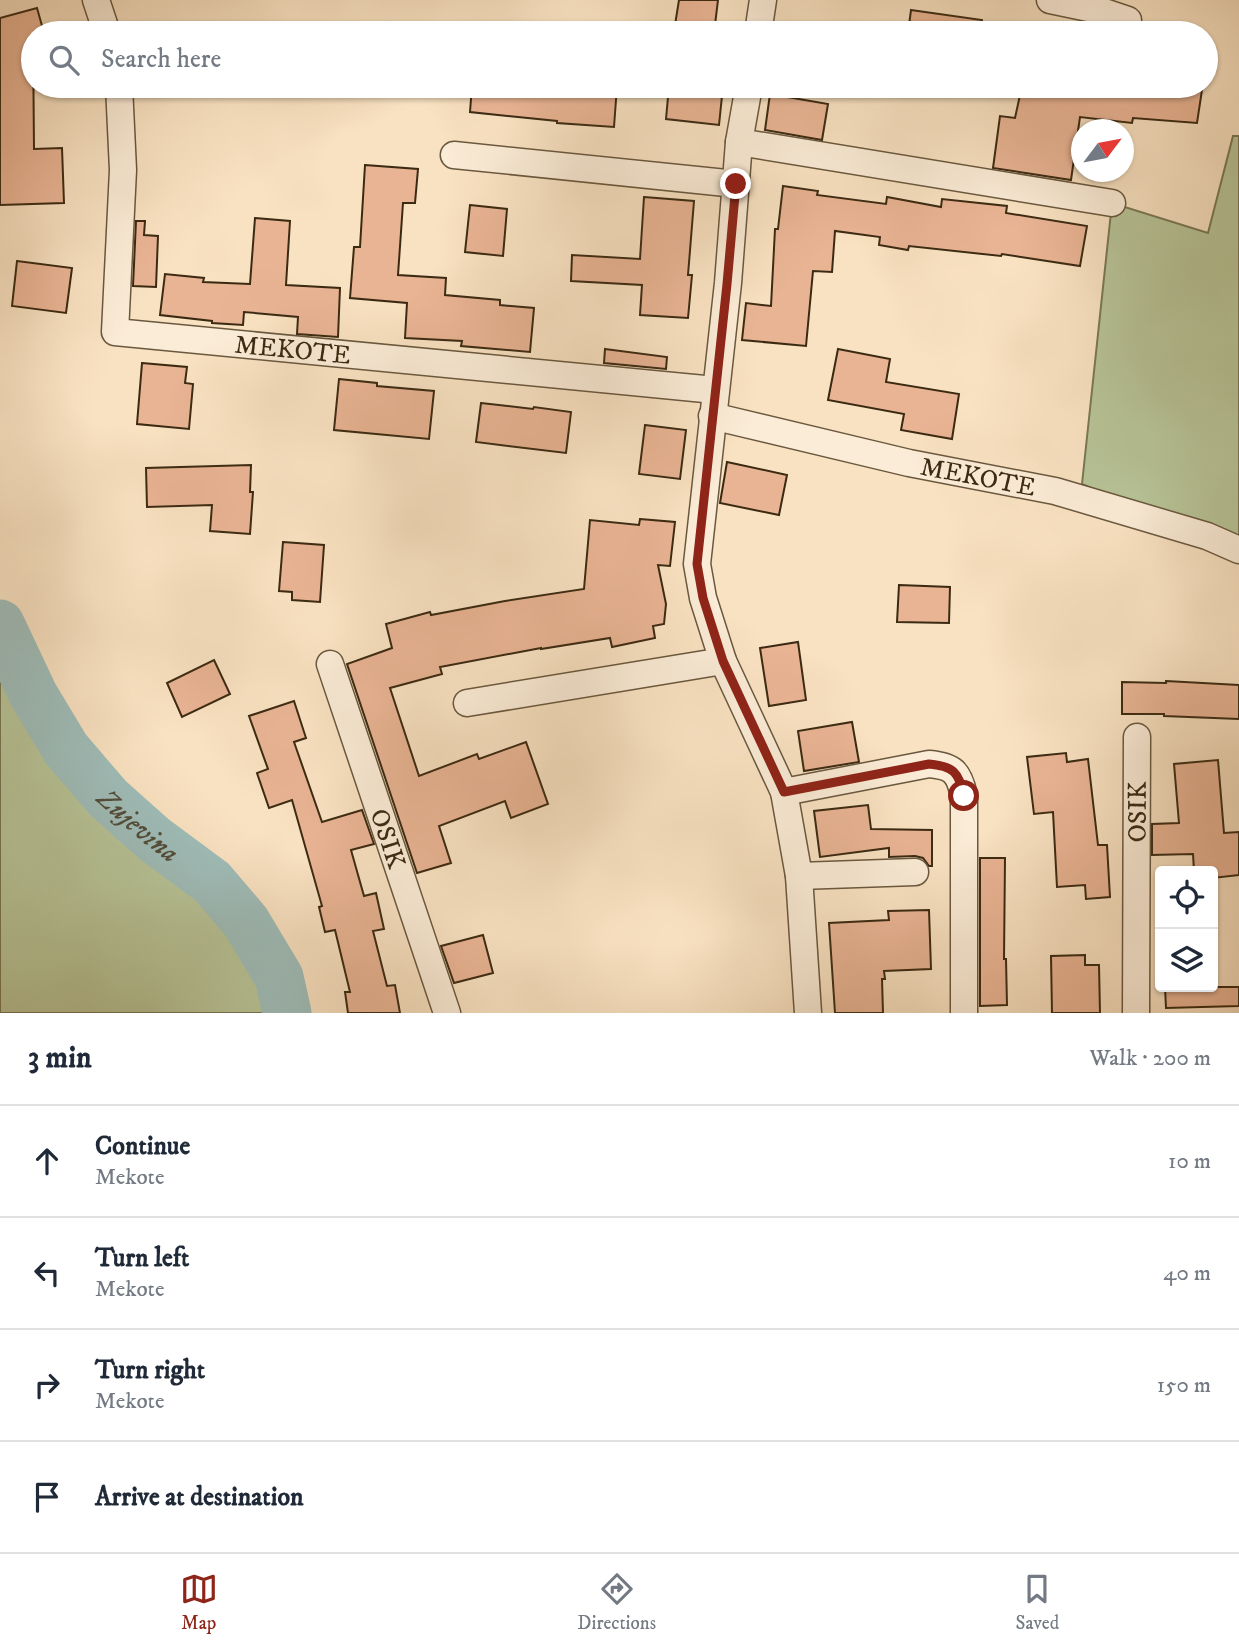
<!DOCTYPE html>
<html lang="en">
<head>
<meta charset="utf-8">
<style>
  body { margin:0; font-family:"IM FELL DW Pica",serif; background:#f2f2f3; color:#1f2937 }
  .controls { position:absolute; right:21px; bottom:21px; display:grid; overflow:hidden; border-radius:7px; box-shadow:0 2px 5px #0004 }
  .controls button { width:63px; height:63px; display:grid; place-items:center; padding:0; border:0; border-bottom:2px solid #e0e1e3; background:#fff; color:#1f2937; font:35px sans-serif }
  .compass { position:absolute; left:1071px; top:119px; width:63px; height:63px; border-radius:50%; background:#fff; box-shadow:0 2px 5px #0004; rotate:58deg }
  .stop { position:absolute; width:21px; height:21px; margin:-16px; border:5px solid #8f2418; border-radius:50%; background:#fff }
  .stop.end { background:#8f2418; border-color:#fff; box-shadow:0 2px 7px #0008 }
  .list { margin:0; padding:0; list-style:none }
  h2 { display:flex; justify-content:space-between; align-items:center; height:91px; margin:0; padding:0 28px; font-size:30px }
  h2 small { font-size:23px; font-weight:400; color:#747a83 }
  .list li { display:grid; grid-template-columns:46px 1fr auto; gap:21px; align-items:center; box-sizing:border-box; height:112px; padding:0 28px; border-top:2px solid #e0e1e3 }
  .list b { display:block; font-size:26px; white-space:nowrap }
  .list p { margin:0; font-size:23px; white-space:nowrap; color:#747a83 }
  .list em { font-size:23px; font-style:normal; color:#747a83 }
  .icon { flex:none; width:38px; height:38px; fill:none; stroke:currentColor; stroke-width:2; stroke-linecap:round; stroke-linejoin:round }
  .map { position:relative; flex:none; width:1239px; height:1013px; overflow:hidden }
  .search { position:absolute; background:#fff; box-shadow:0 2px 5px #0004; left:21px; right:21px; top:21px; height:77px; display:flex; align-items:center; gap:18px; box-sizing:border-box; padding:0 24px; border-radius:38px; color:#747a83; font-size:26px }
  .sheet { height:539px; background:#fff }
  nav { display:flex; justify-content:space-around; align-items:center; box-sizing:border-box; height:98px; border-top:2px solid #e0e1e3; background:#fff; font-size:19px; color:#747a83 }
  nav a { display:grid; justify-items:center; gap:4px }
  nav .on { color:#8f2418 }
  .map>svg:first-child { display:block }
  .green { fill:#b7c498; stroke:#797755; stroke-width:2 }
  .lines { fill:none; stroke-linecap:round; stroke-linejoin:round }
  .river { stroke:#9fbdb9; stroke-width:49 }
  .building { fill:#e9b494; stroke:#3b2a12; stroke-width:2 }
  .street-casing { stroke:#6a583e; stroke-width:29 }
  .street { stroke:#fbecd7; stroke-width:26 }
  .route { stroke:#8f2418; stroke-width:9 }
  .labels { text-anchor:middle; stroke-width:5; stroke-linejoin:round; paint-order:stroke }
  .street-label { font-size:26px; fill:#3b2a12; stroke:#fbecd7 }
  .water-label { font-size:28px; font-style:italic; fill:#544f3c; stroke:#fbecd7 }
</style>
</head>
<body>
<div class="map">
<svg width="1239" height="1013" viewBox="0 0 1239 1013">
  <rect width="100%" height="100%" fill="#f9e2c2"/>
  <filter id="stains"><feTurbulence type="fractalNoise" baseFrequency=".00286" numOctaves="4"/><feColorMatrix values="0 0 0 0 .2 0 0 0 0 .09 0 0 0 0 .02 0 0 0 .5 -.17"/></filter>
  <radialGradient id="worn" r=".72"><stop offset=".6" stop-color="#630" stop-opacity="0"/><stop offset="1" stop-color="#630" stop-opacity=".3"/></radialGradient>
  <g class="green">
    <polygon points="1233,136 1239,136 1239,550 1082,484 1112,203 1208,233"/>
    <polygon points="23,655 80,759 134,816 195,855 237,893 275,947 294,993 297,1013 0,1013 0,684"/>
  </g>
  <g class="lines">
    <path class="river" id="s1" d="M0 624 33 694 66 749 108 798 154 839 212 882 246 922 279 977 287 1013"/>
  </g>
  <g class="building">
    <polygon points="679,0 718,0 714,33 688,33 674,31"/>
    <polygon points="37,8 44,33 33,33 34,149 62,148 64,203 0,205 0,18"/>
    <polygon points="911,10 982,20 981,33 908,33"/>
    <polygon points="472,86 617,86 614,127 557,123 557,121 470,112"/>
    <polygon points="669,86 723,86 719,125 666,119"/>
    <polygon points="1022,86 1150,86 1202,90 1197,123 1133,118 1132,123 1080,117 1071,180 993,168 1000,116 1015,118"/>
    <polygon points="770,94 828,104 822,140 765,130"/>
    <polygon points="365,165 418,169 415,203 403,203 398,275 446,278 445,295 500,300 500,305 534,308 530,352 461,346 462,341 405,338 407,303 350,298 354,247 360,247"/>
    <polygon points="783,186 818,191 817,195 886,204 887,197 941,207 942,199 1007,206 1006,213 1087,226 1080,266 1002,254 1001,256 909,246 908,250 879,245 880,237 835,231 832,272 813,271 806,346 742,340 746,303 771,306 775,229 778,229"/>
    <polygon points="644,197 694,201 688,275 692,275 688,318 640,315 642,285 571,281 572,255 640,259"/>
    <polygon points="470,205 507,209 503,256 465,252"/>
    <polygon points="255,218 290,221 286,285 340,288 338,337 297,334 298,317 244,312 243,325 212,323 212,321 160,315 165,274 204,278 203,282 250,284"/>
    <polygon points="136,221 145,221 144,235 158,236 156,287 133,286"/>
    <polygon points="17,261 72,268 66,313 12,306"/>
    <polygon points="605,349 667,357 666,369 604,363"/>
    <polygon points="838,349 890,359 886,382 959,394 952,439 901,430 904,414 828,400"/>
    <polygon points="142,363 187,367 185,383 193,384 189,429 137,424"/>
    <polygon points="339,379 377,383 377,386 434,391 429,439 334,430"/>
    <polygon points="481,403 533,409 534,407 571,412 566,453 476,442"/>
    <polygon points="645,425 686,430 680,479 639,474"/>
    <polygon points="727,462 787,475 779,515 720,503"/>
    <polygon points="251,465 250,492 253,492 250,534 210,531 212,505 147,507 146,468"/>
    <polygon points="640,519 675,522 670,566 658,565 666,604 664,624 653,626 655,638 612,647 610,638 541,649 541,648 440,667 442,674 390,688 419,776 477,754 479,759 526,742 548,804 511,818 505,801 439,826 451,863 417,873 347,664 392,648 386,624 430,612 431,615 505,601 584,589 590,520 639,525"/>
    <polygon points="283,542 324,545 320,602 292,600 292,592 279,591"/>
    <polygon points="899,585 950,587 949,623 897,622"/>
    <polygon points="798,642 806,700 769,706 760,648"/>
    <polygon points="214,660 230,694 182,717 167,683"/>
    <polygon points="1166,681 1239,685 1239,719 1164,716 1164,714 1122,714 1122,682 1166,683"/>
    <polygon points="294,701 306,738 294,742 322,822 362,810 374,844 351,850 364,896 376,893 384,929 373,931 387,986 395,985 400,1013 348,1013 345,992 350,992 335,930 325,932 319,907 322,906 292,800 269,808 257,773 268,769 249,716"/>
    <polygon points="852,722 859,762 804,771 798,731"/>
    <polygon points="1066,753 1067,762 1088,759 1098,845 1107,845 1110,897 1086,899 1085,885 1057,887 1053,812 1034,814 1027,757"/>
    <polygon points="1218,760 1224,833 1239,832 1239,875 1213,878 1213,871 1194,871 1193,854 1152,855 1152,824 1179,823 1174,764"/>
    <polygon points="868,805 871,829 932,830 932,866 929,866 923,858 915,856 889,857 889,848 820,857 814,811"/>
    <polygon points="980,858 1005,858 1004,959 1006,959 1007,1005 980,1006"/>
    <polygon points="929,910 931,969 884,971 885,979 882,979 883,1013 835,1013 829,923 889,920 888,911"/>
    <polygon points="483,935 493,973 454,983 441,946"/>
    <polygon points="1085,955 1085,965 1099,965 1100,1013 1052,1013 1051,956"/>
    <polygon points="1165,987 1239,987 1239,1006 1166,1008"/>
  </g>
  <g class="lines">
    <g class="street-casing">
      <g id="street">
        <polyline points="96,0 107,33"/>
        <polyline points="1050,0 1098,10 1128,20 1127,33"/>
        <polyline points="758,33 763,0"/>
        <path id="s2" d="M119 86 123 170 115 332 715 390"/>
        <polyline points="749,86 739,142 728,283 697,564 703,598 723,661 784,792 799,876 808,1013"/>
        <polyline points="739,142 1112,203"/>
        <polyline points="454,155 736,184"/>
        <path id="s3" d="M712 416 909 463 1055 491 1207 536 1239 550"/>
        <path id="s4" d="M330 664 447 1013"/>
        <polyline points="467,703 723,661"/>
        <path d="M784 792 929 764C953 766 959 772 964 796V1013"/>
        <polyline points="799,876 915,872"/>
        <path id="s5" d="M1136 1013 1137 737"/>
      </g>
    </g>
    <use href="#street" class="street"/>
  </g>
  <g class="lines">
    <path class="route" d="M736 184 727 284 697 564 703 598 723 661 784 792 929 764C953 766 959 772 964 796"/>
  </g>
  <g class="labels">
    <g class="street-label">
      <text dy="9" stroke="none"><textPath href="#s2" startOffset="425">MEKOTE</textPath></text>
      <text dy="9" stroke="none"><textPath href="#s3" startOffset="273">MEKOTE</textPath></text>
      <text dy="9" stroke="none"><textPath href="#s5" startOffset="201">OSIK</textPath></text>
      <text dy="9" stroke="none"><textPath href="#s4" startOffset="184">OSIK</textPath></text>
    </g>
    <g class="water-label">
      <text dy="10" stroke="none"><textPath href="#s1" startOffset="247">Zujevina</textPath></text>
    </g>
  </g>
  <rect width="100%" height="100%" filter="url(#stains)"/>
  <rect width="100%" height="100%" fill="url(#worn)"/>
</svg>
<div class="controls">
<button><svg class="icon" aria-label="locate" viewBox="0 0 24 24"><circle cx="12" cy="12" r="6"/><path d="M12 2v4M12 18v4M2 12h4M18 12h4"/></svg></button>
<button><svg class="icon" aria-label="layers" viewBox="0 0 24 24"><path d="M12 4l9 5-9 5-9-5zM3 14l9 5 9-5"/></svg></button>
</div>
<svg class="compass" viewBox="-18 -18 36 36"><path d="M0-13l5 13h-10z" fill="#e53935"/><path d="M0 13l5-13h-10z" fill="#747a83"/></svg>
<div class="stop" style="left:964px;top:796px"></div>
<div class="stop end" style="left:736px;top:184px"></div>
<div class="search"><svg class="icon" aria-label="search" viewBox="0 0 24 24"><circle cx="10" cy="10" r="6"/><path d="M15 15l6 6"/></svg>Search here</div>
</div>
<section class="sheet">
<h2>3 min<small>Walk · 200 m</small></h2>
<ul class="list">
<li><svg class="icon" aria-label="ahead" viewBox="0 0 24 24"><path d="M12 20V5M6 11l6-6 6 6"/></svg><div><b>Continue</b><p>Mekote</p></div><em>10 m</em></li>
<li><svg class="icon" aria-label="left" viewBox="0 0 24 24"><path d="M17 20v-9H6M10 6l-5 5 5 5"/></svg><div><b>Turn left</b><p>Mekote</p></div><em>40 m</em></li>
<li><svg class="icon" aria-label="right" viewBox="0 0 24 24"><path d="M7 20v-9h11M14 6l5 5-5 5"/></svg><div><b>Turn right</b><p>Mekote</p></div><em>150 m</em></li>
<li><svg class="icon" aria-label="arrive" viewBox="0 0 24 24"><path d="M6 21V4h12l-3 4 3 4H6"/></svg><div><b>Arrive at destination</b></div></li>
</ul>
</section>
<nav>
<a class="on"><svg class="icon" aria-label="map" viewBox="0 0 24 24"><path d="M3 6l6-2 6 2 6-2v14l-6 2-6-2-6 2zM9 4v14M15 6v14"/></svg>Map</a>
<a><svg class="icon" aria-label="directions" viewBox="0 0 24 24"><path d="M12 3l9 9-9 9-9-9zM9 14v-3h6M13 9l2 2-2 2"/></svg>Directions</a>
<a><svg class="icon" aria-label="saved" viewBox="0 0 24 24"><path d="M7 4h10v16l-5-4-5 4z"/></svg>Saved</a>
</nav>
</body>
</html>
